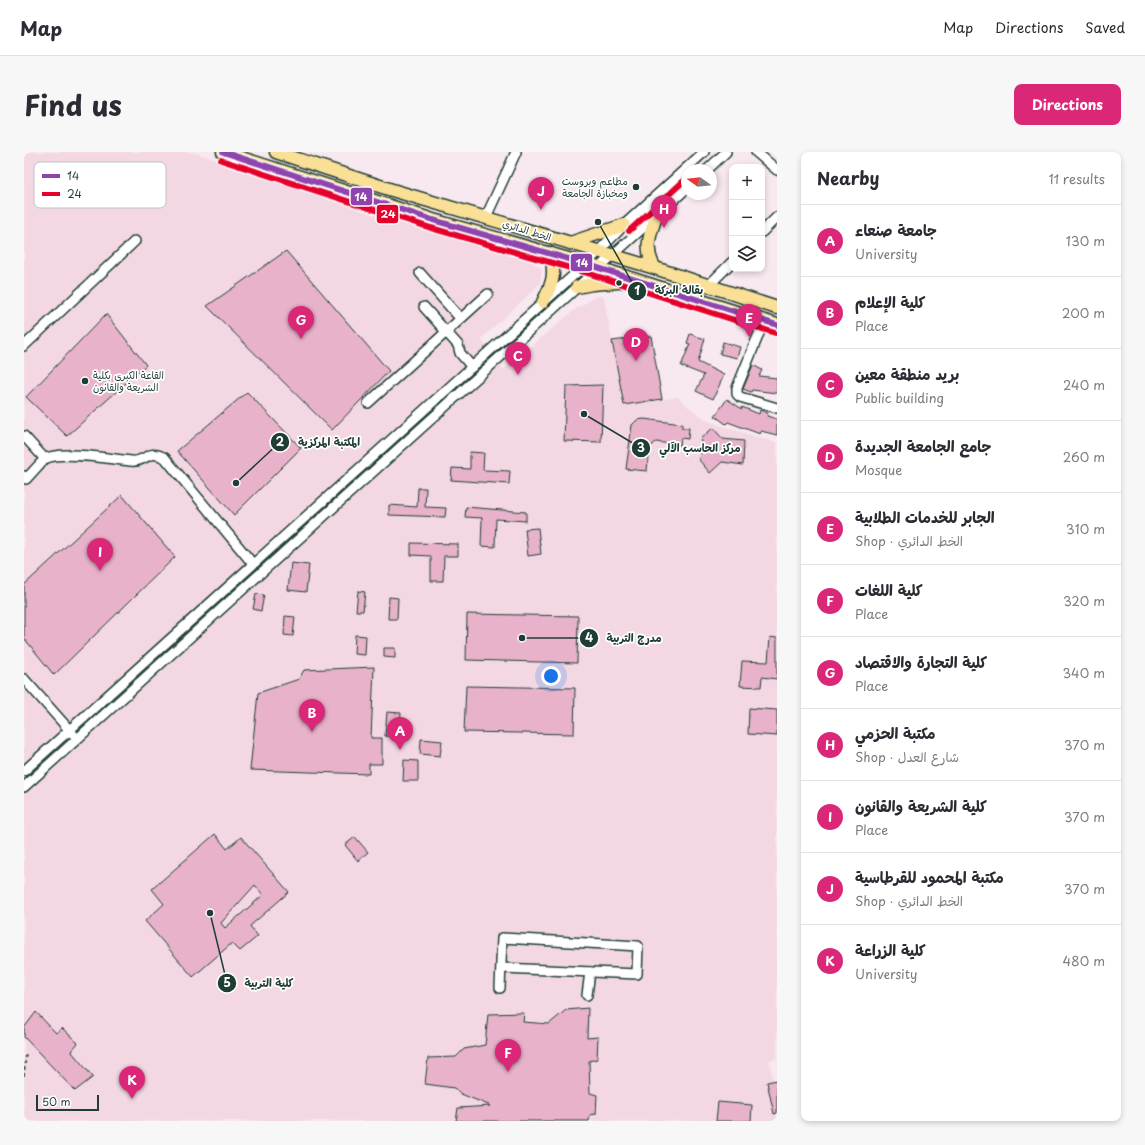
<!DOCTYPE html>
<html lang="en">
<head>
<meta charset="utf-8">
<style>
  body { margin:0; font-family:"Playpen Sans","Playpen Sans Arabic",sans-serif; background:#f7f7f7; color:#2b2b33 }
  .controls { position:absolute; right:12px; top:12px; display:grid; overflow:hidden; border-radius:8px; box-shadow:0 2px 6px #0003 }
  .controls button { width:36px; height:36px; display:grid; place-items:center; padding:0; border:0; border-bottom:1px solid #e1e1e2; background:#fff; color:#2b2b33; font:20px sans-serif }
  .compass { position:absolute; left:657px; top:12px; width:36px; height:36px; border-radius:50%; background:#fff; box-shadow:0 2px 6px #0003; rotate:285deg }
  .scale { position:absolute; left:12px; bottom:10px; width:63px; box-sizing:border-box; padding-left:4px; border:2px solid #1f3d34; border-top:0; font-size:11px; line-height:14px; white-space:nowrap; color:#1f3d34; -webkit-text-stroke:3px #fff; paint-order:stroke }
  .you { position:absolute; left:527px; top:524px; width:14px; height:14px; margin:-10px; border:3px solid #fff; border-radius:50%; background:#1a73e8; box-shadow:0 0 0 6px #1a73e833 }
  .badge { display:grid; place-items:center; width:26px; height:26px; border-radius:50%; background:#db2777; color:#fff; font-size:13px; font-weight:700 }
  .pin { position:absolute; translate:-50% -33px; filter:drop-shadow(0 1px 2px #0008) }
  .pin::after { content:''; position:absolute; top:21px; width:14px; height:12px; background:inherit; clip-path:polygon(0 0,100% 0,50% 100%) }
  .list { margin:0; padding:0; list-style:none }
  h2 { display:flex; justify-content:space-between; align-items:center; height:52px; margin:0; padding:0 16px; font-size:17px }
  h2 small { font-size:13px; font-weight:400; color:#7c7c81 }
  .list li { display:grid; grid-template-columns:26px 1fr auto; gap:12px; align-items:center; box-sizing:border-box; height:72px; padding:0 16px; border-top:1px solid #e1e1e2 }
  .list b { display:block; font-size:15px; white-space:nowrap }
  .list p { margin:0; font-size:13px; white-space:nowrap; color:#7c7c81 }
  .list em { font-size:13px; font-style:normal; color:#7c7c81 }
  .icon { flex:none; width:22px; height:22px; fill:none; stroke:currentColor; stroke-width:2; stroke-linecap:round; stroke-linejoin:round }
  .map { position:relative; flex:none; width:753px; height:969px; overflow:hidden; border-radius:8px }
  header { display:flex; align-items:center; gap:24px; box-sizing:border-box; height:56px; padding:0 20px; background:#fff; border-bottom:1px solid #e1e1e2 }
  header strong { font-size:19px }
  nav { display:flex; gap:22px; margin-inline-start:auto; font-size:14px }
  .intro { display:flex; align-items:center; justify-content:space-between; box-sizing:border-box; height:96px; padding:0 24px }
  h1 { margin:0; font-size:28px }
  .button { padding:10px 18px; border-radius:8px; background:#db2777; color:#fff; font-size:14px; font-weight:700 }
  main { display:flex; gap:24px; padding:0 24px }
  aside { flex:1; background:#fff; border-radius:8px; box-shadow:0 2px 6px #0003 }
  .map>svg:first-child { display:block }
  .built { fill:#f3d8e4 }
  .building { fill:#e8b2cb; stroke:#1f3d34; fill-rule:evenodd }
  .lines { fill:none; stroke-linecap:round; stroke-linejoin:round }
  .minor-casing { stroke:#1f3d34; stroke-width:12 }
  .major-casing { stroke:#1f3d34; stroke-width:15 }
  .path { stroke:#1f3d34; stroke-width:1.5; stroke-dasharray:3 3; stroke-linecap:butt }
  .minor { stroke:#fff; stroke-width:9 }
  .major { stroke:#fadf96; stroke-width:12 }
  .bus-1-casing { stroke:#fff; stroke-width:9 }
  .bus-2-casing { stroke:#fff; stroke-width:9 }
  .bus-1 { stroke:#8e44ad; stroke-width:6 }
  .bus-2 { stroke:#e4002b; stroke-width:6 }
  .poi-dot { fill:#1f3d34; stroke:#fff; stroke-width:1.5 }
  .labels { text-anchor:middle; stroke-width:3.5; stroke-linejoin:round; paint-order:stroke }
  .poi-label { font-size:10px; fill:#1f3d34; stroke:#fff; text-anchor:end }
  .street-label { font-size:10px; fill:#1f3d34; stroke:#fff }
  .key { fill:#fff; stroke:#bcc5c2; stroke-width:1 }
  .key-label { font-size:11px; fill:#1f3d34 }
  .leader { fill:none; stroke:#1f3d34; stroke-width:1.5 }
  .callout-dot { fill:#1f3d34; stroke:#fff; stroke-width:1.5 }
  .mark-label { font-size:12px; text-anchor:middle; font-weight:bold; fill:#fff }
  .callout-label { font-size:11px; text-anchor:middle; font-weight:bold; fill:#1f3d34; stroke:#fff; stroke-width:3.5; stroke-linejoin:round; paint-order:stroke }
  .line-badge { stroke:#fff; stroke-width:1.5 }
  .badge-label { font-size:11px; text-anchor:middle; font-weight:bold; fill:#fff }
</style>
</head>
<body>
<header>
<strong>Map</strong>
<nav><a>Map</a><a>Directions</a><a>Saved</a></nav>
</header>
<div class="intro"><h1>Find us</h1><a class="button">Directions</a></div>
<main>
<div class="map">
<svg width="753" height="969" viewBox="0 0 753 969">
  <rect width="100%" height="100%" fill="#f8e8ef"/>
  <filter id="ink" filterUnits="userSpaceOnUse"><feTurbulence type="fractalNoise" baseFrequency=".025" numOctaves="2"/><feDisplacementMap in="SourceGraphic" scale="8" xChannelSelector="R" yChannelSelector="G"/><feConvolveMatrix kernelMatrix="1 2 1 2 8 2 1 2 1" color-interpolation-filters="sRGB"/></filter>
  <g filter="url(#ink)">
    <polygon class="built" points="0,0 168,0 506,108 517,116 518,120 516,132 457,187 479,218 549,159 571,145 576,144 580,145 600,253 654,245 668,258 688,271 753,291 753,906 745,908 753,947 753,969 0,969"/>
    <g class="building">
      <polygon points="262,99 365,219 308,278 183,154"/>
      <polygon points="82,162 122,213 43,284 2,245"/>
      <polygon points="666,182 681,187 674,210 700,223 689,247 672,239 680,223 657,214 666,192 663,191"/>
      <polygon points="627,184 638,247 600,253 588,189"/>
      <polygon points="699,190 716,195 713,206 696,202"/>
      <polygon points="729,213 738,218 735,224 753,226 753,241 728,238 727,240 719,237"/>
      <polygon points="579,233 577,290 540,289 542,234"/>
      <polygon points="223,240 277,296 210,363 153,299"/>
      <polygon points="703,247 718,257 718,255 735,262 736,258 744,261 743,264 753,267 753,283 737,279 736,282 704,270 702,272 691,264"/>
      <polygon points="620,267 658,272 658,276 665,276 664,287 657,286 656,293 632,290 625,296 623,319 602,317 608,273 613,268"/>
      <polygon points="689,276 699,287 720,289 719,313 698,310 686,321 675,308 677,289 676,287"/>
      <polygon points="446,300 460,301 459,318 486,319 485,332 427,328 428,316 446,317"/>
      <polygon points="394,336 402,336 401,355 422,356 421,365 365,363 365,353 393,355"/>
      <polygon points="98,343 151,405 30,523 0,486 0,433"/>
      <polygon points="442,355 502,360 502,369 472,367 471,395 457,394 458,366 441,365"/>
      <polygon points="514,376 517,402 504,404 501,377"/>
      <polygon points="387,391 434,392 434,404 420,404 419,429 407,429 407,404 387,403"/>
      <polygon points="267,411 285,413 282,440 264,438"/>
      <polygon points="334,439 341,440 339,459 332,459"/>
      <polygon points="232,442 240,443 237,459 229,457"/>
      <polygon points="365,445 374,446 373,467 364,467"/>
      <polygon points="443,462 554,464 553,511 442,508"/>
      <polygon points="261,464 271,465 269,484 260,483"/>
      <polygon points="331,483 342,484 341,503 330,502"/>
      <polygon points="746,485 753,486 753,527 738,525 737,535 716,534 718,509 744,510"/>
      <polygon points="360,496 371,496 371,506 360,505"/>
      <polygon points="350,515 347,586 358,586 358,612 345,612 345,622 226,618 234,541 275,527 280,518"/>
      <polygon points="442,534 551,536 550,582 440,580"/>
      <polygon points="725,556 753,558 753,584 724,582"/>
      <polygon points="363,560 377,561 375,585 361,584"/>
      <polygon points="397,587 418,589 416,604 396,602"/>
      <polygon points="380,608 394,609 394,629 379,629"/>
      <path d="M191 682 203 697 217 685 265 740 226 774 234 784 216 799 208 791 169 825 121 769 140 752 128 737ZM231 733 239 743 201 776 197 771Z"/>
      <polygon points="331,685 344,700 334,709 321,693"/>
      <polygon points="564,856 563,886 574,885 573,907 565,909 566,941 573,943 572,962 566,963 565,969 432,969 434,956 467,954 437,942 430,936 401,932 404,906 432,905 440,897 461,893 464,862 500,861 499,870 525,872 542,858"/>
      <polygon points="12,860 32,881 38,876 54,891 47,899 69,925 51,939 0,885 0,876"/>
      <polygon points="753,928 753,961 750,962 743,930"/>
      <polygon points="694,950 728,953 727,969 692,969"/>
    </g>
    <g class="lines">
      <g class="minor-casing">
        <g id="minor">
          <polyline points="732,0 753,18"/>
          <polyline points="683,18 702,0"/>
          <polyline points="462,65 492,0"/>
          <polyline points="738,80 753,65"/>
          <polyline points="396,121 436,166"/>
          <polyline points="684,134 708,110"/>
          <polyline points="400,155 434,193 436,201 448,215"/>
          <polyline points="740,169 713,236 713,242 716,245 753,256"/>
          <polyline points="0,194 111,89"/>
          <polyline points="344,251 464,142"/>
          <polyline points="0,284 21,307"/>
          <path d="M0 324 2 327C5 324 19 308 21 307 35 298 89 307 107 309 122 311 123 296 141 306L229 412"/>
          <polyline points="0,527 49,582"/>
          <polyline points="0,619 562,112 600,73 680,0"/>
          <polyline points="0,635 663,36"/>
          <polyline points="476,836 478,786 614,794 613,822 477,816"/>
          <polyline points="563,843 566,820"/>
        </g>
      </g>
      <g class="major-casing">
        <g id="major">
          <polyline points="199,0 409,68 562,112 753,173"/>
          <polyline points="252,0 368,38 631,116 753,156"/>
          <polyline points="546,91 600,73"/>
          <path d="M631 116C620 98 625 84 632 65"/>
          <polyline points="553,135 568,132 606,129"/>
          <path d="M519 150C529 131 532 122 526 101"/>
        </g>
      </g>
      <polyline class="path" points="0,924 2,902"/>
      <use href="#minor" class="minor"/>
      <use href="#major" class="major"/>
      <g class="bus-1-casing">
        <polyline id="bus-1" points="199,0 409,68 562,112 753,173"/>
      </g>
      <g class="bus-2-casing">
        <g id="bus-2">
          <polyline points="197,8 407,76 560,120 751,181"/>
          <polyline points="605,79 663,26"/>
        </g>
      </g>
      <use href="#bus-1" class="bus-1"/>
      <use href="#bus-2" class="bus-2"/>
    </g>
  </g>
  <g class="poi-dot">
    <circle cx="612" cy="35" r="4"/>
    <circle cx="595" cy="131" r="3.5"/>
    <circle cx="61" cy="229" r="4"/>
  </g>
  <g class="labels">
    <g class="poi-label">
      <text x="604" y="33">مطاعم وبروست<tspan x="604" dy="12">ومخبازة الجامعة</tspan></text>
      <text x="69" y="227" text-anchor="start">القاعة الكبرى بكلية<tspan x="69" dy="12">الشريعة والقانون</tspan></text>
    </g>
    <g class="street-label">
      <text transform="translate(503 78) rotate(17)" y="4">الخط الدائري</text>
    </g>
  </g>
  <rect x="10" y="10" width="132" height="46" rx="6" class="key"/>
  <rect x="18" y="22" width="18" height="4" fill="#8e44ad"/>
  <rect x="18" y="40" width="18" height="4" fill="#e4002b"/>
  <g class="key-label">
    <text x="43" y="28">14</text>
    <text x="43" y="46">24</text>
  </g>
  <path class="leader" d="M574 70L613 139M212 331L256 290M560 262L617 296M498 486L565 486M186 761L203 831"/>
  <g class="callout-dot">
    <circle cx="574" cy="70" r="4"/>
    <circle cx="212" cy="331" r="4"/>
    <circle cx="560" cy="262" r="4"/>
    <circle cx="498" cy="486" r="4"/>
    <circle cx="186" cy="761" r="4"/>
    <circle cx="613" cy="139" r="10"/>
    <circle cx="256" cy="290" r="10"/>
    <circle cx="617" cy="296" r="10"/>
    <circle cx="565" cy="486" r="10"/>
    <circle cx="203" cy="831" r="10"/>
  </g>
  <g class="mark-label">
    <text x="613" y="143">1</text>
    <text x="256" y="294">2</text>
    <text x="617" y="300">3</text>
    <text x="565" y="490">4</text>
    <text x="203" y="835">5</text>
  </g>
  <g class="callout-label">
    <text x="655" y="142">بقالة البركة</text>
    <text x="305" y="294">المكتبة المركزية</text>
    <text x="676" y="300">مركز الحاسب الآلي</text>
    <text x="610" y="490">مدرج التربية</text>
    <text x="245" y="835">كلية التربية</text>
  </g>
  <g class="line-badge">
    <rect x="326" y="35" width="23" height="19" rx="4" fill="#8e44ad"/>
    <rect x="352" y="52" width="23" height="20" rx="4" fill="#e4002b"/>
    <rect x="546" y="101" width="23" height="19" rx="4" fill="#8e44ad"/>
  </g>
  <g class="badge-label">
    <text x="337" y="49">14</text>
    <text x="364" y="66">24</text>
    <text x="558" y="115">14</text>
  </g>
</svg>
<div class="controls">
<button>+</button>
<button>−</button>
<button><svg class="icon" aria-label="layers" viewBox="0 0 24 24"><path d="M12 4l9 5-9 5-9-5zM3 14l9 5 9-5"/></svg></button>
</div>
<svg class="compass" viewBox="-18 -18 36 36"><path d="M0-13l5 13h-10z" fill="#e53935"/><path d="M0 13l5-13h-10z" fill="#7c7c81"/></svg>
<div class="scale">50 m</div>
<div class="you"></div>
<div class="pin badge" style="left:376px;top:598px">A</div>
<div class="pin badge" style="left:288px;top:580px">B</div>
<div class="pin badge" style="left:494px;top:223px">C</div>
<div class="pin badge" style="left:612px;top:209px">D</div>
<div class="pin badge" style="left:725px;top:185px">E</div>
<div class="pin badge" style="left:484px;top:920px">F</div>
<div class="pin badge" style="left:277px;top:187px">G</div>
<div class="pin badge" style="left:640px;top:76px">H</div>
<div class="pin badge" style="left:76px;top:419px">I</div>
<div class="pin badge" style="left:517px;top:58px">J</div>
<div class="pin badge" style="left:108px;top:947px">K</div>
</div>
<aside>
<h2>Nearby<small>11 results</small></h2>
<ul class="list">
<li><span class="badge">A</span><div><b>جامعة صنعاء</b><p>University</p></div><em>130 m</em></li>
<li><span class="badge">B</span><div><b>كلية الإعلام</b><p>Place</p></div><em>200 m</em></li>
<li><span class="badge">C</span><div><b>بريد منطقة معين</b><p>Public building</p></div><em>240 m</em></li>
<li><span class="badge">D</span><div><b>جامع الجامعة الجديدة</b><p>Mosque</p></div><em>260 m</em></li>
<li><span class="badge">E</span><div><b>الجابر للخدمات الطلابية</b><p>Shop · الخط الدائري</p></div><em>310 m</em></li>
<li><span class="badge">F</span><div><b>كلية اللغات</b><p>Place</p></div><em>320 m</em></li>
<li><span class="badge">G</span><div><b>كلية التجارة والاقتصاد</b><p>Place</p></div><em>340 m</em></li>
<li><span class="badge">H</span><div><b>مكتبة الحزمي</b><p>Shop · شارع العدل</p></div><em>370 m</em></li>
<li><span class="badge">I</span><div><b>كلية الشريعة والقانون</b><p>Place</p></div><em>370 m</em></li>
<li><span class="badge">J</span><div><b>مكتبة المحمود للقرطاسية</b><p>Shop · الخط الدائري</p></div><em>370 m</em></li>
<li><span class="badge">K</span><div><b>كلية الزراعة</b><p>University</p></div><em>480 m</em></li>
</ul>
</aside>
</main>
</body>
</html>
